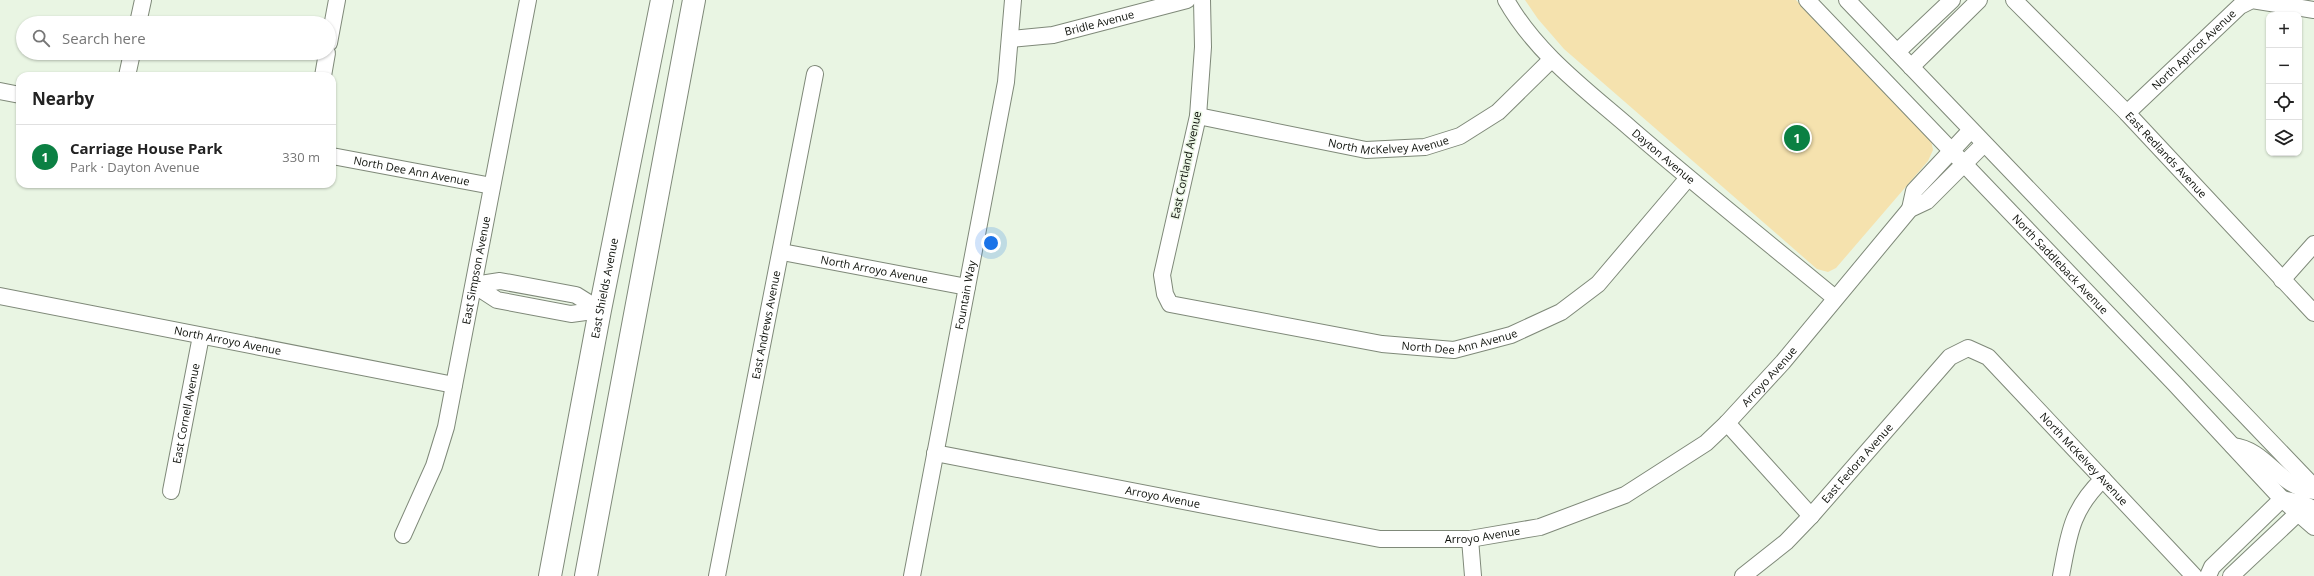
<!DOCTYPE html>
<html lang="en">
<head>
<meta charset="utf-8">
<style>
  body { margin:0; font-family:"Open Sans",sans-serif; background:#f6f6f6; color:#222 }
  .controls { position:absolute; right:12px; top:12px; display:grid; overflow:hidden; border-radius:8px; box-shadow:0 1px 3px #0004 }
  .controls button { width:36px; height:36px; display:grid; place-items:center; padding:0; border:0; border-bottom:1px solid #e0e0e0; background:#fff; color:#222; font:20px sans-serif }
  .you { position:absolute; left:991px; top:243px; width:14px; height:14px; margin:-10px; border:3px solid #fff; border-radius:50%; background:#1a73e8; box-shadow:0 0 0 6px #1a73e833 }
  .badge { display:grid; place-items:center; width:26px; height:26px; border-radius:50%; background:#0b8043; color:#fff; font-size:13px; font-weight:700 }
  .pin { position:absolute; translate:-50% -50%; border:2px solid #fff; box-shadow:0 1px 4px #0006 }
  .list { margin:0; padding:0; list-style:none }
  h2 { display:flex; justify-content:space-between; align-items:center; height:52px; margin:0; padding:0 16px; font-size:17px }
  h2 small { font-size:13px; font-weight:400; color:#767676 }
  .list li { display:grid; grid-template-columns:26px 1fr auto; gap:12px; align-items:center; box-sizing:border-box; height:64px; padding:0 16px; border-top:1px solid #e0e0e0 }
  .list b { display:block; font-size:15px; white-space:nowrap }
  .list p { margin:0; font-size:13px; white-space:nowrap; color:#767676 }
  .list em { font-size:13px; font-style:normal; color:#767676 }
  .icon { flex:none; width:22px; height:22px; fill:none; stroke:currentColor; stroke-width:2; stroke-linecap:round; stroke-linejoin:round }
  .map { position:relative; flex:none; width:2314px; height:576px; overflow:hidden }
  .search { position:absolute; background:#fff; box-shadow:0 1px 3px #0004; left:16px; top:16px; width:320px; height:44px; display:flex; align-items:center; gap:10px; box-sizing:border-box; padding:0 14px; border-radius:22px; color:#767676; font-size:15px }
  .panel { position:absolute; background:#fff; box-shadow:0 1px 3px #0004; left:16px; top:72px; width:320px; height:116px; border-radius:12px }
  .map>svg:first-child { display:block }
  .green { fill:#f5e2ae }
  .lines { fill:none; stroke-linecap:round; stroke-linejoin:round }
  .minor-casing { stroke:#7f8979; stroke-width:18 }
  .secondary-casing { stroke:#7f8979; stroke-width:24 }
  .minor { stroke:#fff; stroke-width:16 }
  .secondary { stroke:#fff; stroke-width:22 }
  .labels { text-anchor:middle; stroke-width:3; stroke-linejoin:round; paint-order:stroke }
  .street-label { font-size:11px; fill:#0c0f09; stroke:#e9f5e3 }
</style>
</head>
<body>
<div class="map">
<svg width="2314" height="576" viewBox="0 0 2314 576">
  <rect width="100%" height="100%" fill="#e9f5e3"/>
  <polygon class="green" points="1525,0 1796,0 1931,140 1933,150 1928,161 1836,268 1828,272 1817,269 1564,49 1538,19"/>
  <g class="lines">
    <g class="minor-casing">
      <g id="minor">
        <path id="s1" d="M1202 0 1203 47 1198 116 1162 275 1165 294 1170 304 1382 344 1454 350 1511 335 1561 312 1598 284 1688 178"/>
        <path id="s2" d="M1506 0C1536 53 1585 89 1630 128 1697 186 1766 241 1835 298"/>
        <path id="s3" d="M1807 0 2175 384 2282 499 2314 527"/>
        <polyline points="1847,0 2314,487"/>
        <path id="s4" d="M2014 0 2127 113 2314 313"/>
        <polyline points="138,23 143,0"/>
        <path id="s5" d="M1010 39 1053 35 1187 0"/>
        <polyline points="329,43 337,0"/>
        <polyline points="1897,52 1952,0"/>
        <polyline points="1911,67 1979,0"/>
        <polyline points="127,76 132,53"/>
        <polyline points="323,76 327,53"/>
        <polyline points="0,91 20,95"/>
        <path id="s6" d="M2127 113 2240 6 2252 0 2314 10"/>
        <path id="s7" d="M1198 116 1366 150 1425 147 1460 136 1498 112 1551 60"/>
        <path id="s8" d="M332 156 492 186"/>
        <polyline points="1910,209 1914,191 1971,130"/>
        <path id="s9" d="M782 252 967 287"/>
        <polyline points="2282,280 2314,244"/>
        <polyline points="474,285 500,281 576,295 600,310"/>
        <polyline points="474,285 497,300 571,314 600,310"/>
        <path id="s10" d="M0 296 454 385"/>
        <polyline points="1727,423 1811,516"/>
        <path d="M2233 446C2267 450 2279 488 2314 491"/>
        <path id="s11" d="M935 453 1380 539H1470L1540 527 1625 495 1706 443 1727 423 1783 362 1910 209 1927 201 1984 144"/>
        <path id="s12" d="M171 491 201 336"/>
        <path id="s13" d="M403 535 434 466 446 427 528 0"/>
        <polyline points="1470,539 1473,576"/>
        <path id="s14" d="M717 576 815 74"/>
        <path id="s15" d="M912 576 1006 82 1013 0"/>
        <path id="s16" d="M1743 576 1786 542 1811 516 1950 357 1968 348 1988 357 2194 576"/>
        <path d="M2061 576C2069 534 2071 510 2103 479"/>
        <polyline points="2208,576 2212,567 2282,499 2301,503 2314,509"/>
        <polyline points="2231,576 2297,514"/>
      </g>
    </g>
    <g class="secondary-casing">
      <g id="secondary">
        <path id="s17" d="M550 576 600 310 662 0"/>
        <polyline points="586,576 694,0"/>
      </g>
    </g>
    <use href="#minor" class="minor"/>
    <use href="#secondary" class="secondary"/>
  </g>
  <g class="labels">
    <g class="street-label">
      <text dy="4" stroke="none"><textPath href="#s5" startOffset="91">Bridle Avenue</textPath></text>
      <text dy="4" stroke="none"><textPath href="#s6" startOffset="92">North Apricot Avenue</textPath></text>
      <text dy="4" stroke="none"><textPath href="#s7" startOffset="194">North McKelvey Avenue</textPath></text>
      <text dy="4" stroke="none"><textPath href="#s4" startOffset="217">East Redlands Avenue</textPath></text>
      <text dy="4" stroke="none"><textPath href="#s2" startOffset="223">Dayton Avenue</textPath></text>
      <text transform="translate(1186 165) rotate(-78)" y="4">East Cortland Avenue</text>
      <text dy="4" stroke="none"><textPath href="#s8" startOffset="81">North Dee Ann Avenue</textPath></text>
      <text dy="4" stroke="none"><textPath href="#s3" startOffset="366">North Saddleback Avenue</textPath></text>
      <text dy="4" stroke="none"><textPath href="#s9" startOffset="94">North Arroyo Avenue</textPath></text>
      <text dy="4" stroke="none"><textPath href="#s13" startOffset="276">East Simpson Avenue</textPath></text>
      <text dy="4" stroke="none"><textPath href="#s17" startOffset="293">East Shields Avenue</textPath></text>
      <text dy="4" stroke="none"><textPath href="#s15" startOffset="286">Fountain Way</textPath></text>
      <text dy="4" stroke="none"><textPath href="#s14" startOffset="256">East Andrews Avenue</textPath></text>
      <text dy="4" stroke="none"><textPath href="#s1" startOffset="604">North Dee Ann Avenue</textPath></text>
      <text dy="4" stroke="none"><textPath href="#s10" startOffset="232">North Arroyo Avenue</textPath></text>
      <text dy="4" stroke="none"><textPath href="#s11" startOffset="893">Arroyo Avenue</textPath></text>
      <text dy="4" stroke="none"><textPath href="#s12" startOffset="79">East Cornell Avenue</textPath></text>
      <text dy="4" stroke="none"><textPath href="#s16" startOffset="484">North McKelvey Avenue</textPath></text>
      <text dy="4" stroke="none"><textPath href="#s16" startOffset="161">East Fedora Avenue</textPath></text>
      <text dy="4" stroke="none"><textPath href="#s11" startOffset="232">Arroyo Avenue</textPath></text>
      <text dy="4" stroke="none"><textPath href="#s11" startOffset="556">Arroyo Avenue</textPath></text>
    </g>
  </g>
</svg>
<div class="controls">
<button>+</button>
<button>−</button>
<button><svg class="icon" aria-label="locate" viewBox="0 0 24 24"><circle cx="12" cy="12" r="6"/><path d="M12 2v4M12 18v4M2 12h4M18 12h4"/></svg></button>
<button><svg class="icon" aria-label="layers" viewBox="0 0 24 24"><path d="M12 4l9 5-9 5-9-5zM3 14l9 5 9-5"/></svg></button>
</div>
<div class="you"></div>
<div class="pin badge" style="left:1797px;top:138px">1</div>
<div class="search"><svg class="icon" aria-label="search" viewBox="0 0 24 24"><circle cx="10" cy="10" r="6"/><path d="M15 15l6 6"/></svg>Search here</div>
<section class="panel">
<h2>Nearby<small></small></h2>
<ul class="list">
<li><span class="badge">1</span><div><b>Carriage House Park</b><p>Park · Dayton Avenue</p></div><em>330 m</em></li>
</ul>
</section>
</div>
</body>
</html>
